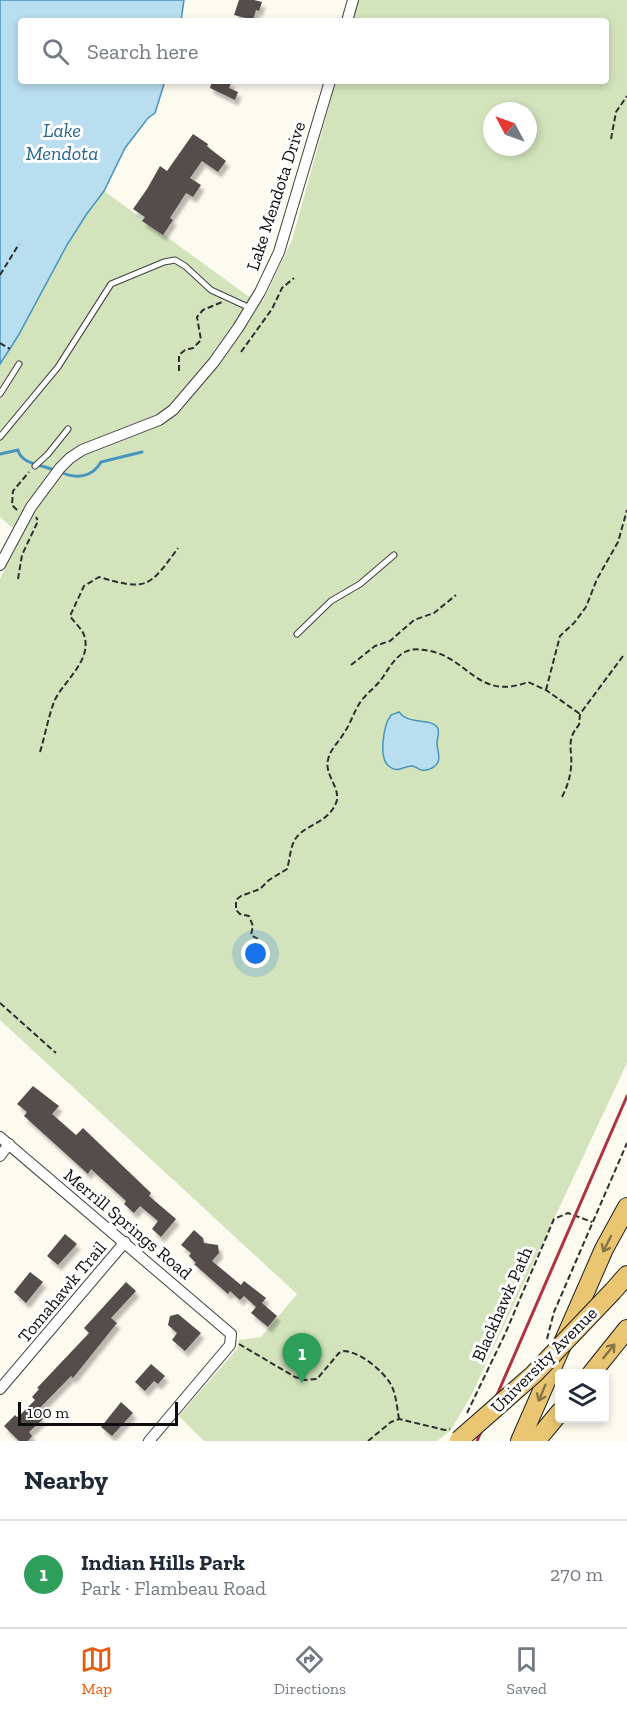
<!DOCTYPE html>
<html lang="en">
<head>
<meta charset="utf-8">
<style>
  body { margin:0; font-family:"Zilla Slab",serif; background:#f6f6f7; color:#1f2937 }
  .controls { position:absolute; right:18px; bottom:18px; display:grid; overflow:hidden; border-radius:6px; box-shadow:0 3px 9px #0003 }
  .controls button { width:54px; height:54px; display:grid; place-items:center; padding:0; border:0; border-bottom:2px solid #e0e1e3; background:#fff; color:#1f2937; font:30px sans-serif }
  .compass { position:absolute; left:483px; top:102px; width:54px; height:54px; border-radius:50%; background:#fff; box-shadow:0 3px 9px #0003; rotate:311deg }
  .scale { position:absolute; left:18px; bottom:15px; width:160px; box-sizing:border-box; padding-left:6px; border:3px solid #0d0d0d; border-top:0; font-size:16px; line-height:21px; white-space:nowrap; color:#0d0d0d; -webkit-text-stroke:4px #fff; paint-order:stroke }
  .you { position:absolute; left:256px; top:954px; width:21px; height:21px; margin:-15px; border:4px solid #fff; border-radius:50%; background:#1a73e8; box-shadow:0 0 0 9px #1a73e833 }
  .badge { display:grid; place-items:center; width:39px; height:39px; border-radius:50%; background:#ea580c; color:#fff; font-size:20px; font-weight:700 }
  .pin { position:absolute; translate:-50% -50px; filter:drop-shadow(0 2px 3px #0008) }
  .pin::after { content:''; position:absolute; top:32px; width:21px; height:18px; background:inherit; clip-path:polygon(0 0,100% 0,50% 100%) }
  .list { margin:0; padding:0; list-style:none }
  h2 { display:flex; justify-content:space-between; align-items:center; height:78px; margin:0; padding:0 24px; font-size:26px }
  h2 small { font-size:20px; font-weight:400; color:#747a83 }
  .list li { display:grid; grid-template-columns:39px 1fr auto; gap:18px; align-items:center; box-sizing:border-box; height:108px; padding:0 24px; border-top:2px solid #e0e1e3 }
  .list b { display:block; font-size:22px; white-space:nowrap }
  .list p { margin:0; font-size:20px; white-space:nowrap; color:#747a83 }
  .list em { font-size:20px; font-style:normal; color:#747a83 }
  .icon { flex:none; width:33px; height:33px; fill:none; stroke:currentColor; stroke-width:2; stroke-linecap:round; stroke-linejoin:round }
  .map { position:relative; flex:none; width:627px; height:1441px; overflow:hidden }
  .search { position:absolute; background:#fff; box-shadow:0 3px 9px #0003; left:18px; right:18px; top:18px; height:66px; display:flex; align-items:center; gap:15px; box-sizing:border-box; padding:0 21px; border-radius:6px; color:#747a83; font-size:22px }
  .sheet { height:186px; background:#fff }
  nav { display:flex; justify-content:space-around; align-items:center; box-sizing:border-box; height:84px; border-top:2px solid #e0e1e3; background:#fff; font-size:16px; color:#747a83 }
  nav a { display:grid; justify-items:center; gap:3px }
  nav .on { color:#ea580c }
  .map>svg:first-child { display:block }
  .green { fill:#d3e4bc; fill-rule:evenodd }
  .water { fill:#b9deef; stroke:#4895be; stroke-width:1.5 }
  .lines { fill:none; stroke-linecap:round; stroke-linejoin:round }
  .stream { stroke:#4895be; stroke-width:3 }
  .building { fill:#544e4b; filter:url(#shadow) }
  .lane-casing { stroke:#404040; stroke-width:7 }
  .street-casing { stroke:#404040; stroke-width:12 }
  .primary-casing { stroke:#1e1e1e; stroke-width:20 }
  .path { stroke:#2f2f2f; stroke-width:2; stroke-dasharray:6 3; stroke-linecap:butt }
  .lane { stroke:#fff; stroke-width:5 }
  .street { stroke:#fff; stroke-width:10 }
  .primary { stroke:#eac672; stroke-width:18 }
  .rail { stroke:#ae3441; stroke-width:3 }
  .primary-bridge-casing { stroke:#1e1e1e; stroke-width:20; stroke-linecap:butt }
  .primary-bridge { stroke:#eac672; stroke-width:18 }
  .oneway { stroke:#877345 }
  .labels { text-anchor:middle; stroke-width:6; stroke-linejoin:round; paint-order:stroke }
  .street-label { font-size:18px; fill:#0d0d0d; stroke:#fff }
  .water-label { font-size:20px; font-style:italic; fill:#246791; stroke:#fff }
</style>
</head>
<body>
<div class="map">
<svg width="627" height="1441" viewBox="0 0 627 1441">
  <defs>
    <filter id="shadow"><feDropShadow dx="3.5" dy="5.5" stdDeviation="1.5" flood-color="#0004"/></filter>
  </defs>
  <rect width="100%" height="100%" fill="#fdfaef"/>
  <path class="green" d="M359 0H627V1063L471 1396 450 1431 437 1441H204L179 1416 237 1349 239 1340 261 1337 297 1294 0 1020V579L20 534 0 517V364L18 336 67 246 86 215 104 191 248 296 263 301 292 240 336 81H606V21H353ZM492 111H528V147H492Z"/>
  <g class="water">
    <polygon points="0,0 184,0 181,21 21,21 21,81 165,81 155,113 148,118 125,148 104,191 86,215 67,245 18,336 0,364"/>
    <path d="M399 712C410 726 429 717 437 727 441 732 436 740 437 745 439 755 442 764 430 769 426 770 426 771 421 770 419 769 414 766 412 766 404 766 398 773 390 767 378 760 383 726 391 715Z"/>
  </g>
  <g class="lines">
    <g class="stream">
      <path d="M0 454 18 450C21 464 42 465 54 470"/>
      <path d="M60 472C76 479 92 478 101 462L142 452"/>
    </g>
  </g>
  <g class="building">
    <polygon points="239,0 254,0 262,2 259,11 256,10 253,20 234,15"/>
    <polygon points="212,81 232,81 229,88 238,92 235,100 210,88"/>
    <polygon points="193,134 208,144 207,146 209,148 226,161 218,172 202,161 190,178 201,185 193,197 186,193 170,218 173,220 163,235 142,221 145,217 133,209 147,189 160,166 167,171"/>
    <polygon points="33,1086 59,1106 52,1114 76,1135 83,1128 151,1193 149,1196 176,1219 161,1237 152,1229 158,1221 140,1206 134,1213 124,1204 126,1201 91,1169 88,1174 24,1116 27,1112 17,1104"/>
    <polygon points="194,1230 203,1238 204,1243 218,1245 219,1253 212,1261 241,1285 244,1281 266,1298 262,1303 277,1316 268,1327 251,1313 256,1307 244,1296 240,1300 230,1291 228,1294 194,1264 196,1263 189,1256 191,1253 181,1245"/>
    <polygon points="65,1234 77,1244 58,1265 47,1256"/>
    <polygon points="30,1272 43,1282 26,1303 14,1292"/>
    <polygon points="126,1282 136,1291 111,1318 117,1323 73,1378 71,1376 36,1412 43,1419 29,1432 32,1436 28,1441 19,1441 4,1426 15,1415 17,1417 20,1415 35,1400 32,1397 39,1389 37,1388 89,1333 84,1328"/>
    <polygon points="178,1314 201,1333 185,1351 172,1340 177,1333 168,1325 170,1316"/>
    <polygon points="151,1364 165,1376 158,1384 154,1381 145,1391 135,1382"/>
    <polygon points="121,1402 133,1413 112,1436 101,1427"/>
  </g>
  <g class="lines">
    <g class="lane-casing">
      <g id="lane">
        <polyline points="0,394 19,364"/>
        <polyline points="0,437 58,367 111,284 164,262 175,260 185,266 211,290 250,308"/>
        <polyline points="35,466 48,454 68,429"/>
        <polyline points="297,634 331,601 360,584 394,555"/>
      </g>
    </g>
    <g class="street-casing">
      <g id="street">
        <polyline points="347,21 353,0"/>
        <polyline points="0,565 31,507 60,468 70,458 82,450 159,420 173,410 214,362 238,328 260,292 279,252 330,81"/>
        <polyline points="0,1137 231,1334 230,1345 149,1441"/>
        <polyline points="0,1156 9,1144"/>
        <polyline points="0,1389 125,1242"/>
      </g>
    </g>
    <g class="primary-casing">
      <g id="primary">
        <polyline points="613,1291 627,1275"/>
        <polyline points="591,1374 627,1329"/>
        <polyline points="520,1441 604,1249 627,1207"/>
        <polyline points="536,1441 560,1412"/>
      </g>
    </g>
    <g class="path">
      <polyline points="611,139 616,112 627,96"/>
      <polyline points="0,275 19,244"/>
      <polyline points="0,343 10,349"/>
      <polyline points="241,352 272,309 282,288 294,278"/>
      <polyline points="179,371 179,355 185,350 193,348 201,340 197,317 203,310 222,302"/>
      <polyline points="17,510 12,505 13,491 29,472"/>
      <polyline points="18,579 22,555 38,521 36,517"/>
      <polyline points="351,665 375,646 390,641 414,620 434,613 456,595"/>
      <polyline points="546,690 560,636 574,623 586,607 597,579 618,542 627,510"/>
      <path d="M40 752C45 736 48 718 54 702 62 682 93 661 84 635 82 629 74 622 70 616L84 586 99 577C147 591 149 588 178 548"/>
      <path d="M562 797C567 787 570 778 571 768 573 749 565 741 579 725L580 714 623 656"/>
      <path d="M258 939 251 935 253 926 249 916 240 914 236 910V900L241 896 260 889 269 880 287 869C290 860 290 846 296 838 306 824 328 823 336 803 342 789 324 775 328 760 330 749 339 742 344 733 351 723 354 711 361 701 368 692 377 686 383 677 389 668 394 659 403 653 411 648 420 649 430 651 468 658 478 701 528 682L546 690 580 714"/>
      <polyline points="0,1003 56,1053"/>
      <polyline points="547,1339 554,1312 627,1143"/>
      <path d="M239 1344 295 1377 305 1380 317 1379 339 1353 344 1351C360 1352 381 1369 390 1383 396 1392 397 1408 399 1419"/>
      <polyline points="467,1413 505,1334 554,1219 568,1213 592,1222"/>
      <polyline points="368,1441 391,1422 399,1419 445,1430 450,1429"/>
    </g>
    <use href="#lane" class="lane"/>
    <use href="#street" class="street"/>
    <use href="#primary" class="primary"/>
    <polyline class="rail" points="477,1441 627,1096"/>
    <g class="primary-bridge-casing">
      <polyline id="primary-bridge" points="459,1440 534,1374 613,1291"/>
    </g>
    <use href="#primary-bridge" class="primary-bridge"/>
  </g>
  <defs><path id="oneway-shaft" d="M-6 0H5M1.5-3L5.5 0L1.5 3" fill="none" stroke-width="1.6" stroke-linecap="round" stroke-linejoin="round" transform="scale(1.5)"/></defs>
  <g class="oneway">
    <use href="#oneway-shaft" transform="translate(607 1244) rotate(117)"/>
    <use href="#oneway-shaft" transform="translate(609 1351) rotate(-51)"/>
    <use href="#oneway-shaft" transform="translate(542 1393) rotate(113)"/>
  </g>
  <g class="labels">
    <g class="street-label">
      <text transform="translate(276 196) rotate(-72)" y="6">Lake Mendota Drive</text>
      <text transform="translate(128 1224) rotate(40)" y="6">Merrill Springs Road</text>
      <text transform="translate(62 1292) rotate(-50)" y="6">Tomahawk Trail</text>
      <text transform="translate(502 1304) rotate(-66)" y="6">Blackhawk Path</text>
      <text transform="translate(544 1360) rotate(-45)" y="6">University Avenue</text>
    </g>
    <g class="water-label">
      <text x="62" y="137">Lake<tspan x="62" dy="23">Mendota</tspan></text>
    </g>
  </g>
</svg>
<div class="controls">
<button><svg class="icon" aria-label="layers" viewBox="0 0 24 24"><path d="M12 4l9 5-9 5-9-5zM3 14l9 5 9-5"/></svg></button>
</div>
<svg class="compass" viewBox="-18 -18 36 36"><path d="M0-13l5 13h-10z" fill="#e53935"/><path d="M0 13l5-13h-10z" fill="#747a83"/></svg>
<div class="scale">100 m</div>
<div class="you"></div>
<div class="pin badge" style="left:302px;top:1383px;background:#2e9e5b">1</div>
<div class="search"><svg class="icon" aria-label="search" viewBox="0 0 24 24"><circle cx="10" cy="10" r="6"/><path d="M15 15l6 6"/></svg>Search here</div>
</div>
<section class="sheet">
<h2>Nearby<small></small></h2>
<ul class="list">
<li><span class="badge" style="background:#2e9e5b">1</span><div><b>Indian Hills Park</b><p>Park · Flambeau Road</p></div><em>270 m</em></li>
</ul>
</section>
<nav>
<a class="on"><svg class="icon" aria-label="map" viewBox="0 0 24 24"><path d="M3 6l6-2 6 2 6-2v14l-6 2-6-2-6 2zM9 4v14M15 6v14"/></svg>Map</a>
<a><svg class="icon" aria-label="directions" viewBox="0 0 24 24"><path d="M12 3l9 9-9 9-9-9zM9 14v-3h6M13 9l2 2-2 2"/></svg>Directions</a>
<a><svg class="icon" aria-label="saved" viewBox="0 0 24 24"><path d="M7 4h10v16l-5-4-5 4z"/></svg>Saved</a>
</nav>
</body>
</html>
